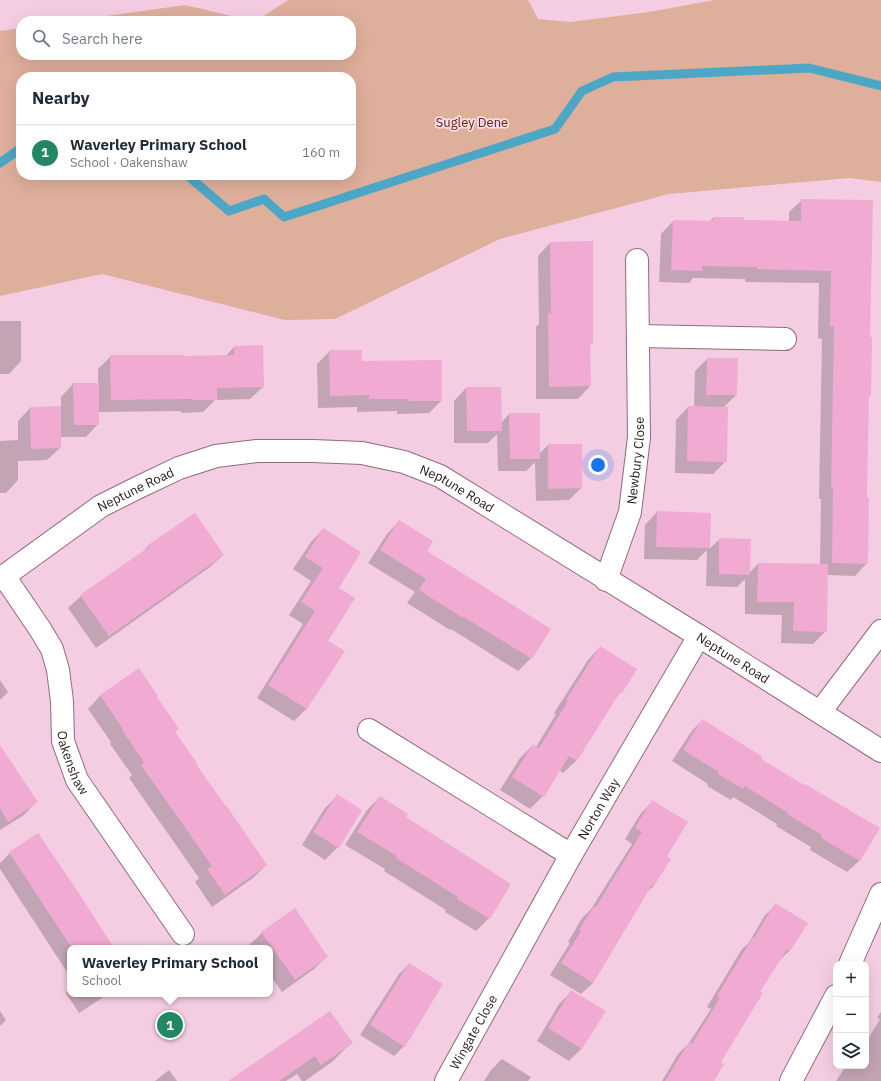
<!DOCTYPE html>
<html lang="en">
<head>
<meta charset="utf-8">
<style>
  body { margin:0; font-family:"IBM Plex Sans",sans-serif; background:#f6f6f7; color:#1f2937 }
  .controls { position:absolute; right:12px; bottom:12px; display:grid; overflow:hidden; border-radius:8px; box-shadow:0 4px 16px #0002 }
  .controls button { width:36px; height:36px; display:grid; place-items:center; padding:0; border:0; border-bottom:1px solid #e0e1e3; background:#fff; color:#1f2937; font:20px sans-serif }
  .you { position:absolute; left:598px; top:465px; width:14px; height:14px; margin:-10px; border:3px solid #fff; border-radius:50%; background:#1a73e8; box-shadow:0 0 0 6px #1a73e833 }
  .badge { display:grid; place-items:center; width:26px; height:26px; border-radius:50%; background:#228864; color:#fff; font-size:13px; font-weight:700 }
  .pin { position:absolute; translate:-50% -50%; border:2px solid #fff; box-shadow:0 1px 4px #0006 }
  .popup { position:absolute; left:67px; top:945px; width:206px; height:52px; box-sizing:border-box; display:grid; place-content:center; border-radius:8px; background:#fff; filter:drop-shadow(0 1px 3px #0005); font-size:13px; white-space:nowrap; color:#747a83 }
  .popup b { font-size:15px; color:#1f2937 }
  .popup::after { content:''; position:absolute; left:50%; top:100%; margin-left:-8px; border:8px solid transparent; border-top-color:#fff }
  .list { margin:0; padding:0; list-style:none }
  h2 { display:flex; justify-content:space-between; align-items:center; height:52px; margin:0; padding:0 16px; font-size:17px }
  h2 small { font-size:13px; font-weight:400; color:#747a83 }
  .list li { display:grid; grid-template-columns:26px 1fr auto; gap:12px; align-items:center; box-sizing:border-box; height:56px; padding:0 16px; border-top:1px solid #e0e1e3 }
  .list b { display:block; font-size:15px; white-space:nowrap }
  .list p { margin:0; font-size:13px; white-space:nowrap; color:#747a83 }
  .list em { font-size:13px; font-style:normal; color:#747a83 }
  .icon { flex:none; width:22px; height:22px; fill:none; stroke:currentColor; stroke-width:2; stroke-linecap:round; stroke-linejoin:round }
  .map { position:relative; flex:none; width:881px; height:1081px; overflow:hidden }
  .search { position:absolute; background:#fff; box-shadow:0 4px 16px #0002; left:16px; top:16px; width:340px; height:44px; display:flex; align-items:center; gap:10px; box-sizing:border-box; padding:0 14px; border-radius:16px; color:#747a83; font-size:15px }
  .panel { position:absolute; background:#fff; box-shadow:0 4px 16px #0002; left:16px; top:72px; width:340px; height:108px; border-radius:16px }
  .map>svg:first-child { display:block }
  .green { fill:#deaf9b; fill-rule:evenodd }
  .shadow { fill:#0003 }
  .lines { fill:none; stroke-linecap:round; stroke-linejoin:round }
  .stream { stroke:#4ca7c7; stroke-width:9 }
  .building { fill:#f1aad2 }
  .street-casing { stroke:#8f6c7f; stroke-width:24 }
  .street { stroke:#fff; stroke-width:22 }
  .labels { text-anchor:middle; stroke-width:3.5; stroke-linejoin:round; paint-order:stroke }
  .park-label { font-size:13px; fill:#662601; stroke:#fdddee }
  .street-label { font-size:13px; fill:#24161e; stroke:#fdddee }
</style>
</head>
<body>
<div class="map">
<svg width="881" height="1081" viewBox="0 0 881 1081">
  <rect width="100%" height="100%" fill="#f4cde3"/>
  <g class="green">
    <path d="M288 0H528L538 19 570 22 649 12 715 0H881V182L849 178 669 194 500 239 335 319 285 320 102 274 0 296V31L21 28V55H351V21H256ZM21 77H351V175H21Z"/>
    <polygon points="185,5 252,21 71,21"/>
  </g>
  <g class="shadow">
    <polygon points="802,200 869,338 870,396 868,397 866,499 867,563 855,576 827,575 826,631 813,644 781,643 782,615 745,614 745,579 737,587 706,586 707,550 697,560 644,559 645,525 657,512 710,514 709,549 720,539 750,572 758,564 820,565 821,499 819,499 822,339 818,338 819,283 745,282 745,279 693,278 689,283 659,282 661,234 673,221 709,222 713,218 742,221 789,221 789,212"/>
    <polygon points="550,243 592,343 589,346 590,386 578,399 536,399 536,327 539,324 538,256"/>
    <polygon points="0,321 21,321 21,361 9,374 0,374"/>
    <polygon points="234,347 263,387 250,399 215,400 203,412 181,413 181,411 98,412 98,424 86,437 60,437 60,448 47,460 18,461 18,480 6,493 0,493 0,441 18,440 18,421 30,408 61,407 61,397 73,384 98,384 98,369 111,356 225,357"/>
    <polygon points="330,351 361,362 441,401 429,413 397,414 397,411 357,412 357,407 318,408 317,364"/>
    <polygon points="707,359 736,395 723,408 726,461 713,474 675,473 676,420 688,407 694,407 695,371"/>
    <polygon points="466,388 501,423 509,414 539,454 548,445 581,445 581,488 569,500 536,501 535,462 526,471 498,471 497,434 488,443 454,443 454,401"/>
    <polygon points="194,514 223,555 210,567 96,648 68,608 81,596 141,554 148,546"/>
    <polygon points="399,521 425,552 549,630 531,658 518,671 451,629 450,630 407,603 415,592 368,563 387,534"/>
    <polygon points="323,529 337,588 327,641 307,708 294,721 257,698 303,624 289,615 311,581 293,569 311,542"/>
    <polygon points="600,647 621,692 614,700 576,761 563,773 559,770 543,796 530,809 500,790 520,758 533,745 536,747 556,714 554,713 588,660"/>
    <polygon points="139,669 156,697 174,732 195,764 266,865 253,878 212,907 195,882 199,878 129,778 132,775 110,744 111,742 88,709 100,696"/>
    <polygon points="0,680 8,692 0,700"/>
    <polygon points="702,720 760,759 804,786 878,829 859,861 847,872 810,850 811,847 776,826 777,824 733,797 731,800 707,786 708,784 672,761 691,732"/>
    <polygon points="0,765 36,802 24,815 0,830"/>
    <polygon points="337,796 338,847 325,860 302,845 325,808"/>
    <polygon points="380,797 404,818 489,918 476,931 445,912 446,910 384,871 385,869 345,845 367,810"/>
    <polygon points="653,801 666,857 654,886 647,892 593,983 581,994 550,975 570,943 568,942 582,918 591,909 632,844 625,839 641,813"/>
    <polygon points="10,853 101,948 70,948 70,970 67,972 0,869 0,863"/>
    <polygon points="776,905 790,950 779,961 759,992 720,1063 713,1081 662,1081 678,1054 689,1043 711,1009 707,1007 742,949 748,944 765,915"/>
    <polygon points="262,933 327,956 314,969 282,992 270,975 270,948 251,948 249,945"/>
    <polygon points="409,964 404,1046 394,1056 360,1035 399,974"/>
    <polygon points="70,989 70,994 108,994 79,1013 66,993"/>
    <polygon points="572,991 582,1048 569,1061 537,1041 559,1004"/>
    <polygon points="0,1011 6,1020 0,1026"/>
    <polygon points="881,1012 881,1081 836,1081 846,1066 866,1066 866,1042 880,1019 877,1018"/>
    <polygon points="351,1043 333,1061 305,1081 302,1081 297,1074 286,1081 230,1081"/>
    <polygon points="502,1059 531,1077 528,1081 484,1081 491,1070"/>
    <polygon points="169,1070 177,1081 155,1081"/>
  </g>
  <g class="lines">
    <g class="stream">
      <polyline points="0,163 21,148"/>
      <polyline points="187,175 229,211 264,199 284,217 555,129 582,91 613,77 809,68 881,86"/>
    </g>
  </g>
  <g class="building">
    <polygon points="801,199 873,200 870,337 872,337 871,396 869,396 867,498 869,498 868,564 832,563 833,487 831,487 834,326 830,326 831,271 757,269 757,267 702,266 702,271 671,270 673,220 713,221 713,217 744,217 743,220 801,221"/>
    <polygon points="593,241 593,343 590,344 591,386 549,387 548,313 551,313 550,242"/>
    <polygon points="263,345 264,387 217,388 217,400 193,400 193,399 111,400 110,355 184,355 184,356 234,355 234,346"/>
    <polygon points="329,350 362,350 362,361 442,360 442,401 409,401 409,399 369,399 369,395 330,396"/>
    <polygon points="707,358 738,358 737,395 706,395"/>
    <polygon points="73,383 99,383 99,425 74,425"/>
    <polygon points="466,387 501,387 502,431 467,431"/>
    <polygon points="61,406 61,448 31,449 30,407"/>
    <polygon points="688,406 728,407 727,462 687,461"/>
    <polygon points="509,413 540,413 540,459 510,459"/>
    <polygon points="548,444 582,444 582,488 548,489"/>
    <polygon points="657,511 711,513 710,548 656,547"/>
    <polygon points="195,513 224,555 109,636 80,595 149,547 148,545"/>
    <polygon points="399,520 433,541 427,551 551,629 532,659 464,617 463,618 419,590 426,579 380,550"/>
    <polygon points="323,528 361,552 339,588 355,598 328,641 345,651 307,709 268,685 315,611 301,602 323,568 305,557"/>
    <polygon points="719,538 751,539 750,575 719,574"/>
    <polygon points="758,563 828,564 827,632 793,631 794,602 757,602"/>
    <polygon points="600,646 637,669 622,693 620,692 577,761 569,756 544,797 512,777 533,744 539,748 568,701 566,700"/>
    <polygon points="139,668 158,696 157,697 179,729 175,732 197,763 196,764 225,805 226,805 267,865 225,895 207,869 212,866 141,765 144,762 122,730 123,729 100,695"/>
    <polygon points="702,719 763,757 761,759 804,785 805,784 880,828 860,861 821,838 822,835 787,814 788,813 745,786 743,789 718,774 719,772 683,750"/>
    <polygon points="0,745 38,802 8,822 0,808"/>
    <polygon points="337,794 362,810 339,848 313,832"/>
    <polygon points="380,796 408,814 406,817 511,884 490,919 457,899 458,897 396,858 397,856 357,832"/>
    <polygon points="652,800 688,822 667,856 671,859 654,886 652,885 593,983 561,963 581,931 579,930 594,906 596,907 642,832 635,828"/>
    <polygon points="38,833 80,895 114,948 72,948 50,915 9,852"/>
    <polygon points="775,903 808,923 790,951 787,949 760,992 763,993 721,1062 724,1064 714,1081 665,1081 689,1042 692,1044 720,998 717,996 753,937 754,938"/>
    <polygon points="295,908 328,957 295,980 261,932"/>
    <polygon points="409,963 443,984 405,1047 370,1025"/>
    <polygon points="571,990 606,1011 582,1049 548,1028"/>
    <polygon points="330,1011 353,1043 321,1065 315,1056 279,1081 228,1081"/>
  </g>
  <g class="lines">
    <g class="street-casing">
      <g id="street">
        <polyline points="638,336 785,339"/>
        <path id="s1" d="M4 576 40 629 52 649 58 670 62 701 63 741 77 780 183 934"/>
        <path id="s2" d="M0 579 101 506 139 487 179 468 216 456 257 451H313L362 453 404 462 440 476 699 636 881 751"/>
        <path id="s3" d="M606 580 630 512 639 437 637 260"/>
        <polyline points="820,712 881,631"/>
        <polyline points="369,730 571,855"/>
        <polyline points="850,964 881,894"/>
        <path id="s4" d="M446 1081 571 855 699 636"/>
        <polyline points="791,1081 836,996"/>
      </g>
    </g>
    <use href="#street" class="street"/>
  </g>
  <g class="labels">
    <g class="park-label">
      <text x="472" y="127">Sugley Dene</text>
    </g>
    <g class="street-label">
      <text dy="5" stroke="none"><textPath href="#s3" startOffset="124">Newbury Close</textPath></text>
      <text dy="5" stroke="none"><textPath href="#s2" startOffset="499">Neptune Road</textPath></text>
      <text dy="5" stroke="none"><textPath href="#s2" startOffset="163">Neptune Road</textPath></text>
      <text dy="5" stroke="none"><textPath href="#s2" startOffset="823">Neptune Road</textPath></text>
      <text dy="5" stroke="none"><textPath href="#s1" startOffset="204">Oakenshaw</textPath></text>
      <text dy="5" stroke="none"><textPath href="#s4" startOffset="312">Norton Way</textPath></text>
      <text dy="5" stroke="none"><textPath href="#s4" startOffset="56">Wingate Close</textPath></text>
    </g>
  </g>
</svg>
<div class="controls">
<button>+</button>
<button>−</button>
<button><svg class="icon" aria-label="layers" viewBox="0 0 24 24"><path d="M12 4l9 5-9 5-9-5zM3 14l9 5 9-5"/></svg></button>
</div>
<div class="you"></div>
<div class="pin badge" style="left:170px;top:1025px">1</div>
<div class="popup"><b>Waverley Primary School</b>School</div>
<div class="search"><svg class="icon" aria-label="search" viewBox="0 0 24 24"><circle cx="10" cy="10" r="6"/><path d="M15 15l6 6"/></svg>Search here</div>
<section class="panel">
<h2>Nearby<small></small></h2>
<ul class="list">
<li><span class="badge">1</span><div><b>Waverley Primary School</b><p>School · Oakenshaw</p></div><em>160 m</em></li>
</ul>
</section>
</div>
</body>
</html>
